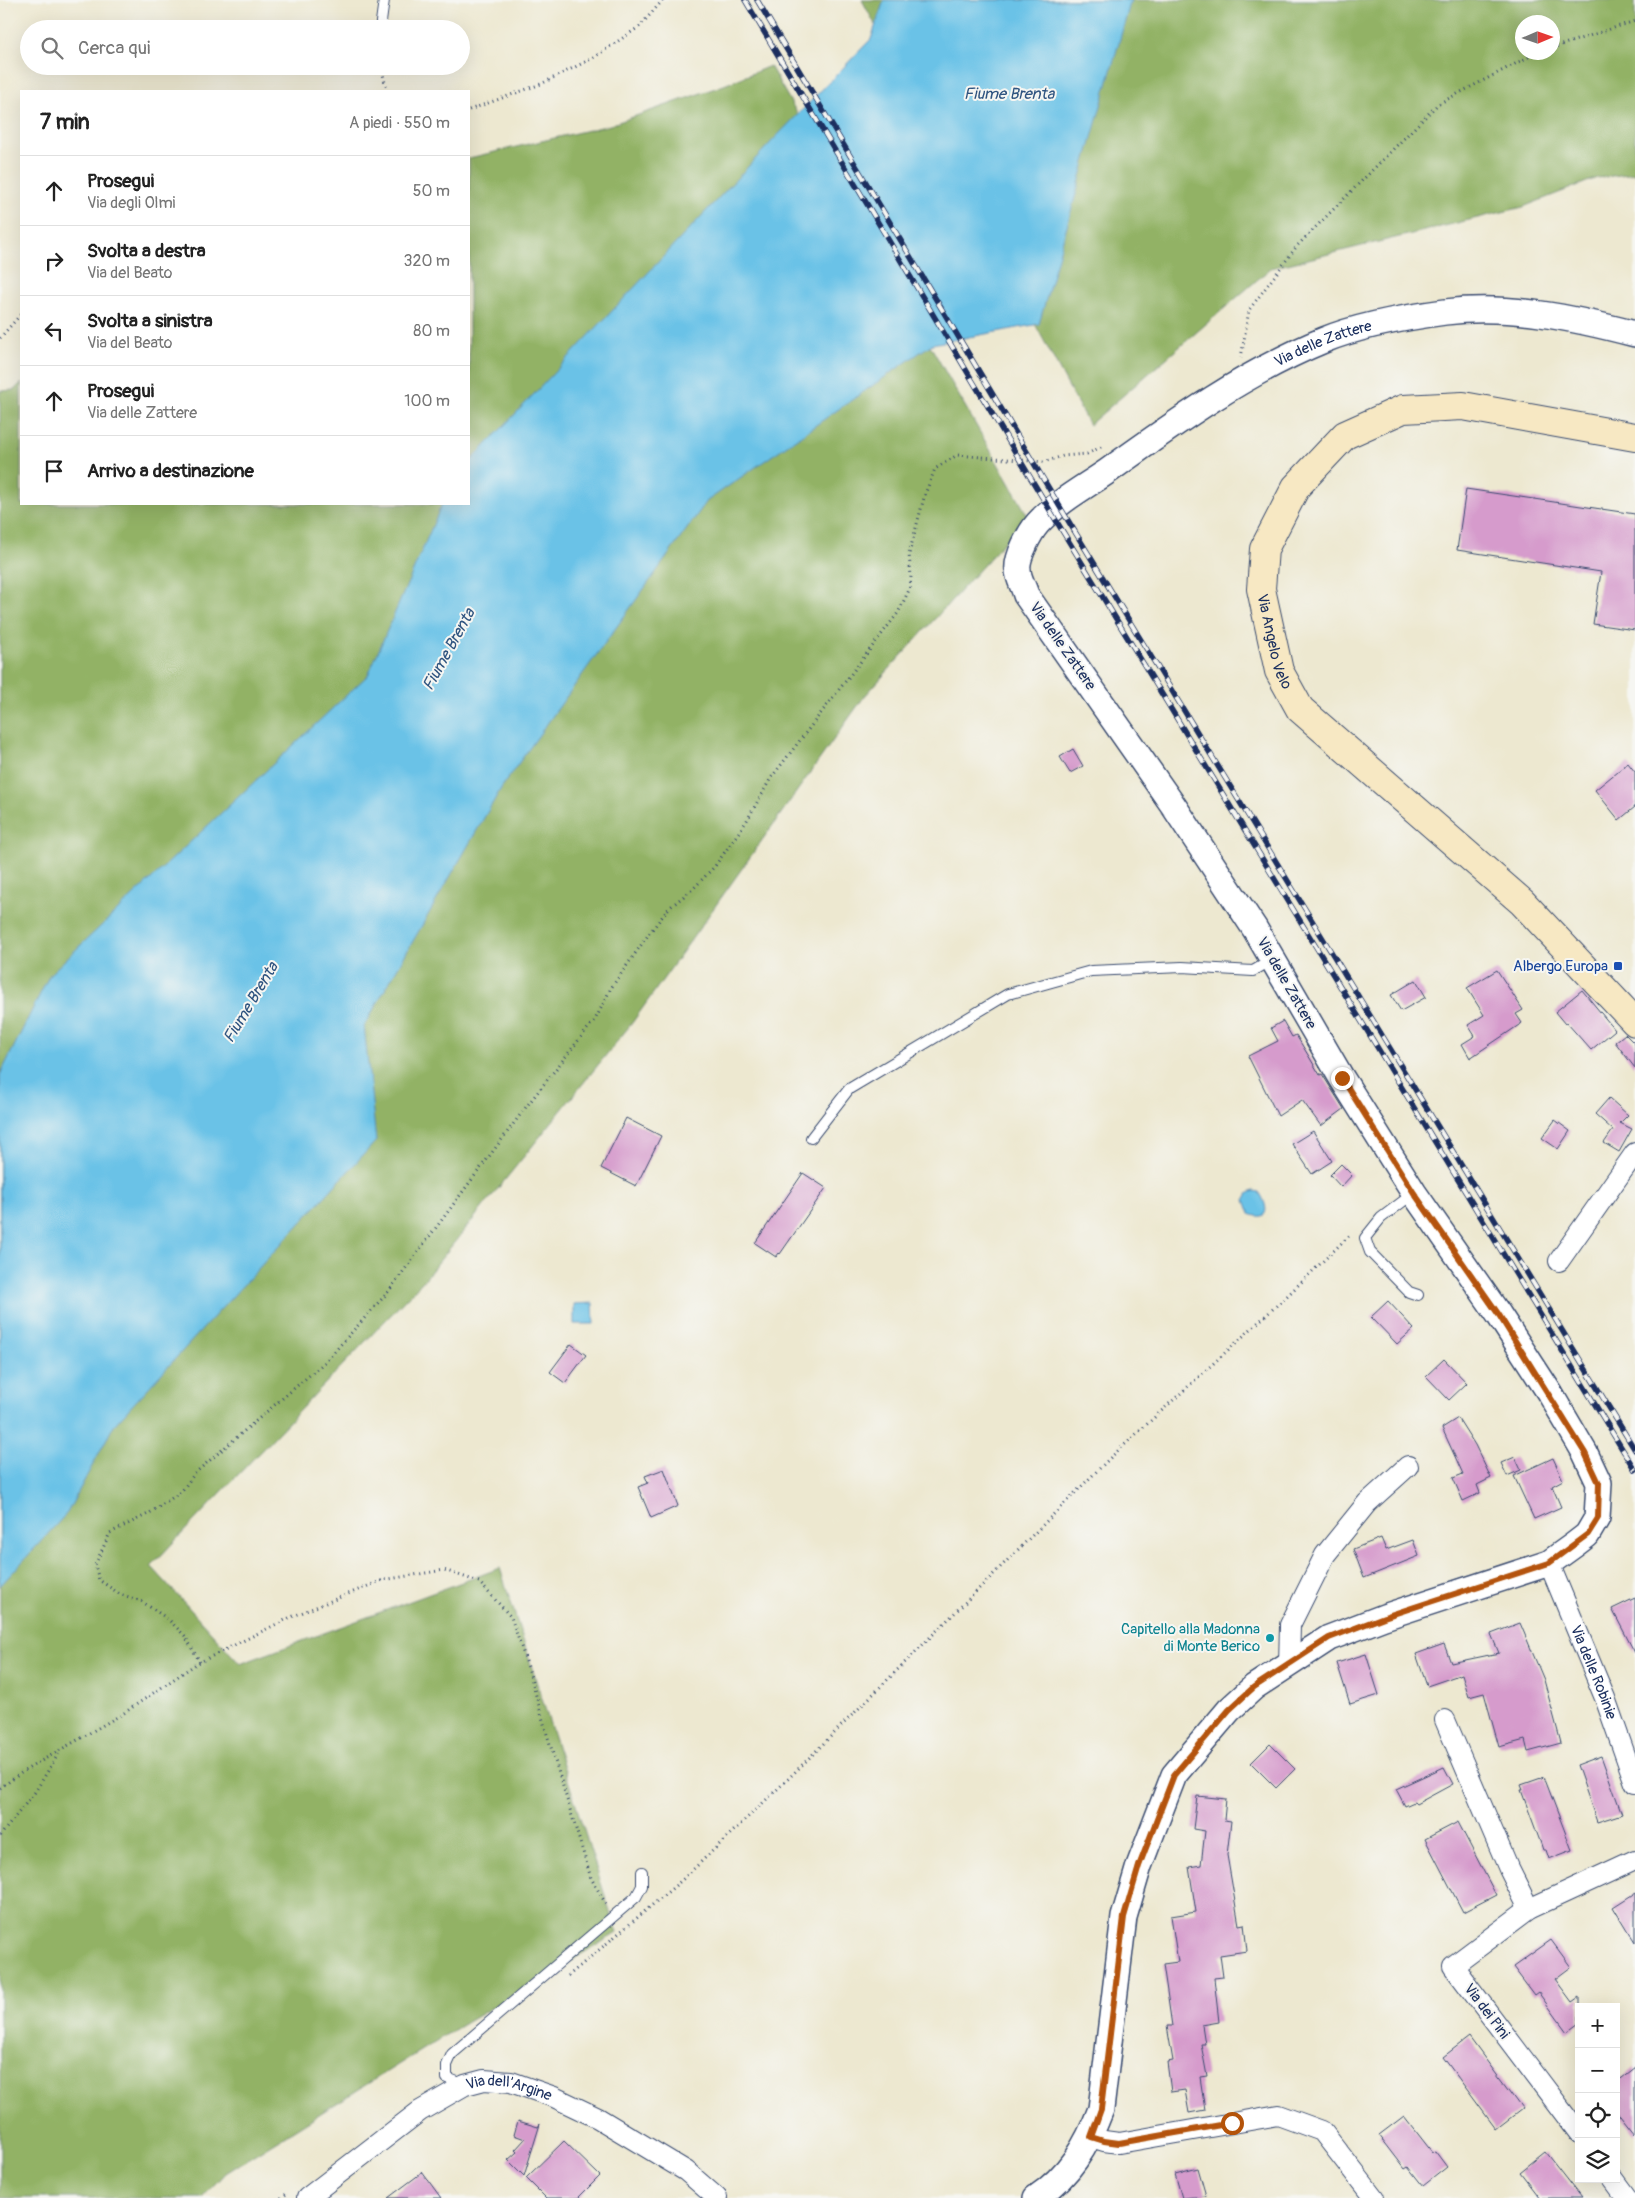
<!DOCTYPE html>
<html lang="it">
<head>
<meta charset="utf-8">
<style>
  body { margin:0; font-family:Pangolin,sans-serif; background:#f2f2f2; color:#222 }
  .controls { position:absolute; right:15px; bottom:15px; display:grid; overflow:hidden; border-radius:0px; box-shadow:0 5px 20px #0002 }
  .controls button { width:45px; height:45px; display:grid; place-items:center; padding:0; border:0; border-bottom:1px solid #e0e0e0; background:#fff; color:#222; font:25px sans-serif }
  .compass { position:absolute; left:1515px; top:15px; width:45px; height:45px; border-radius:50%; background:#fff; box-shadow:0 5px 20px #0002; rotate:88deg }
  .stop { position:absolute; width:15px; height:15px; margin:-11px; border:4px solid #b45309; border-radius:50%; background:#fff }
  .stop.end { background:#b45309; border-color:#fff; box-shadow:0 1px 5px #0008 }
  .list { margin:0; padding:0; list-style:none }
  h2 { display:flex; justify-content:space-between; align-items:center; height:65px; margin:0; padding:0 20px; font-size:21px }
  h2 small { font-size:16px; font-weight:400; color:#767676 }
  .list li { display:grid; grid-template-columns:32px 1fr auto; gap:15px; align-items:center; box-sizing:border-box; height:70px; padding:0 20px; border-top:1px solid #e0e0e0 }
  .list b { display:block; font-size:19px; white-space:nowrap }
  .list p { margin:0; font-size:16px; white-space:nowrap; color:#767676 }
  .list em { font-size:16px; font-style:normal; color:#767676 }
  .icon { flex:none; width:28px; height:28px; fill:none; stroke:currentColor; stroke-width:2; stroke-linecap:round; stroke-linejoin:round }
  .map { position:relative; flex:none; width:1635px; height:2198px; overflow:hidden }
  .search { position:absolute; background:#fff; box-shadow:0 5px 20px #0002; left:20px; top:20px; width:450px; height:55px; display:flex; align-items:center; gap:12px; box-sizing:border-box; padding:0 18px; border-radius:28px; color:#767676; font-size:19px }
  .panel { position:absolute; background:#fff; box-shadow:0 5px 20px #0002; left:20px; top:90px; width:450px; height:415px; border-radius:0px }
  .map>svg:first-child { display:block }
  .forest { fill:#92b265; stroke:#567062; fill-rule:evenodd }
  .water { fill:#6ac2e7; stroke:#4278a2 }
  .building { fill:#d69bcc }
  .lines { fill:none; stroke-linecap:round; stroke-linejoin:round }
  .service-casing { stroke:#3a4b6f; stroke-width:12 }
  .minor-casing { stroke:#3a4b6f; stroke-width:22 }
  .tertiary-casing { stroke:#3a4b6f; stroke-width:28 }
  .secondary-casing { stroke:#3a4b6f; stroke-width:30 }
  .path { stroke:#3a4b6f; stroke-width:3; stroke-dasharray:1 4; stroke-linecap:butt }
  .service { stroke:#fff; stroke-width:10 }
  .minor { stroke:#fff; stroke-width:20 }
  .tertiary { stroke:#fff; stroke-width:25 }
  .secondary { stroke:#f7e8c3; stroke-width:28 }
  .rail-casing { stroke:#1b2f5e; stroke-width:5.5 }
  .rail { stroke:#f6f6f2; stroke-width:4; stroke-dasharray:11; stroke-linecap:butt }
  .route { stroke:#b45309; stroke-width:6 }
  .transit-dot { fill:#1a4fb4; stroke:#f6f6f2; stroke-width:2 }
  .culture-dot { fill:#0f9aa8; stroke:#f6f6f2; stroke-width:2 }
  .labels { text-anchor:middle; stroke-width:4; stroke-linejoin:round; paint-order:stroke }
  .street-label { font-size:15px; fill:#1b2f5e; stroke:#f6f6f2 }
  .transit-label { font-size:15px; fill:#164399; stroke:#f6f6f2; text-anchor:end }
  .culture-label { font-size:15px; fill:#0d838f; stroke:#f6f6f2; text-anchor:end }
  .water-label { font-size:16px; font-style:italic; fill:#2f5480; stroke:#f6f6f2 }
</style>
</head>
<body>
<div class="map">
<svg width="1635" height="2198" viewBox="0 0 1635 2198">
  <rect width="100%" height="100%" fill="#f6f6f2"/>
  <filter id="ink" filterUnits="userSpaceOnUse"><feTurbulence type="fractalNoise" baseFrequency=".02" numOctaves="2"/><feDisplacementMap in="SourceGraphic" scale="10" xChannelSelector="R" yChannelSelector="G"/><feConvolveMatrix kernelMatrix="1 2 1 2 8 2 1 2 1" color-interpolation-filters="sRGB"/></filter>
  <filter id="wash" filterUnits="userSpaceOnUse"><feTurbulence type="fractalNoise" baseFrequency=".0096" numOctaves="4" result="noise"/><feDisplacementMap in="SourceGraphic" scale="20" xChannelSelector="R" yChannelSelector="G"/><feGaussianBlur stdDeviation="1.12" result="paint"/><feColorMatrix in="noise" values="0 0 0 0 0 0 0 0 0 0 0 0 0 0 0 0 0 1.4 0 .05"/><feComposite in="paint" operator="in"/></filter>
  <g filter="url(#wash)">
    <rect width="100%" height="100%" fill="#ede8d0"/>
    <g class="forest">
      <path d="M862 0H1635V173L1597 178 1523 207 1271 268 1089 425ZM1522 22H1552V52H1522Z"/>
      <polygon points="770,66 1028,516 864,697 632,1023 424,1280 151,1566 240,1664 500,1568 617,1933 444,2036 225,2173 202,2198 0,2198 0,391 14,390 21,383 21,504 469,504 469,158 610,125 724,85"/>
    </g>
    <g class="water">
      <polygon points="884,0 1131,0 1039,324 932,344 707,501 503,785 364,1026 376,1141 114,1425 67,1513 0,1586 0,1075 50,974 368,675 442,504 469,504 469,463 777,136 871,39"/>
      <path d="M1254 1191 1259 1192C1267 1203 1272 1223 1250 1214L1245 1200 1249 1193Z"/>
      <polygon points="593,1303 594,1324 574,1324 574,1304"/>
    </g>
    <g id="blocks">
      <g class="building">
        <polygon points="1466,489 1635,514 1635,630 1593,624 1601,572 1457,550"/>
        <polygon points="1073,749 1083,766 1070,773 1060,757"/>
        <polygon points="1628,763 1635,772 1635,807 1619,820 1595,790"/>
        <polygon points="1497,970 1523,1010 1516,1014 1522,1023 1470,1058 1462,1044 1475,1036 1468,1025 1484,1015 1467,988"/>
        <polygon points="1416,980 1426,997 1401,1011 1391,995"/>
        <polygon points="1582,990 1615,1030 1591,1050 1567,1023 1565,1024 1555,1012"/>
        <polygon points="1283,1021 1292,1037 1296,1035 1320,1075 1322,1074 1344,1109 1321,1126 1302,1100 1278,1116 1248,1056 1278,1041 1271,1028"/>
        <polygon points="1625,1034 1635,1044 1635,1068 1615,1042"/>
        <polygon points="1609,1098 1628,1115 1620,1123 1632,1129 1619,1152 1604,1143 1613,1130 1595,1114"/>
        <polygon points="626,1118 661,1136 636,1186 601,1168"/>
        <polygon points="1555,1120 1570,1131 1558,1149 1542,1138"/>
        <polygon points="1313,1131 1332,1161 1312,1174 1292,1144"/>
        <polygon points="1341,1164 1352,1175 1341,1187 1330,1175"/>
        <polygon points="803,1173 826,1188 780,1254 779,1253 776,1257 755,1243"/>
        <polygon points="1388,1301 1414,1329 1397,1344 1371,1317"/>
        <polygon points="571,1344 586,1355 565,1383 550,1372"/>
        <polygon points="1444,1359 1467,1383 1449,1400 1426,1376"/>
        <polygon points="1458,1418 1475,1445 1491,1478 1477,1485 1480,1493 1463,1501 1453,1478 1463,1474 1442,1428"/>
        <polygon points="1515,1457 1521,1470 1507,1476 1501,1463"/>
        <polygon points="1553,1458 1563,1480 1552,1486 1561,1507 1534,1519 1514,1476"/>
        <polygon points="664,1469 678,1506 651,1518 638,1487 648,1483 645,1476"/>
        <polygon points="1381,1538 1386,1550 1413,1540 1419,1556 1364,1578 1353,1549"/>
        <polygon points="1635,1598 1635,1653 1612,1609"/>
        <polygon points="1520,1623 1544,1680 1561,1743 1528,1752 1525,1740 1499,1747 1484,1693 1469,1697 1462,1674 1427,1686 1416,1654 1444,1644 1451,1663 1499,1653 1491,1634"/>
        <polygon points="1366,1654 1379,1695 1350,1704 1337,1663"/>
        <polygon points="1270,1744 1295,1769 1276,1788 1251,1763"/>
        <polygon points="1601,1756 1622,1814 1597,1822 1577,1765"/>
        <polygon points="1444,1767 1453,1784 1416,1804 1414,1802 1405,1806 1396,1789"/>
        <polygon points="1544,1777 1572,1850 1549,1859 1546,1850 1543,1850 1541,1844 1521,1790 1523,1790 1521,1785"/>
        <polygon points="1197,1796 1226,1799 1224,1820 1231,1821 1227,1855 1239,1925 1244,1924 1247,1951 1220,1955 1223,1977 1214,1978 1219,2022 1202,2025 1205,2044 1201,2044 1207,2076 1200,2077 1205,2110 1189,2113 1185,2090 1171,2092 1167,2062 1173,2061 1167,2026 1172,2026 1163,1964 1178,1962 1171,1916 1196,1912 1189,1867 1201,1865 1205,1831 1193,1829"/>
        <polygon points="1458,1822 1496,1895 1463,1912 1425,1839"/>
        <polygon points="1635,1893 1635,1943 1613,1907"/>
        <polygon points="1551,1940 1571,1967 1555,1979 1572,2002 1579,1997 1579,2023 1567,2032 1538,1992 1534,1995 1513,1967"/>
        <polygon points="1469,2037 1522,2109 1496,2129 1443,2057"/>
        <polygon points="1635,2067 1635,2135 1616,2111 1616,2082"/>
        <polygon points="1404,2116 1432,2152 1435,2151 1447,2167 1423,2186 1408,2167 1405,2169 1379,2135"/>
        <polygon points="518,2121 538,2127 540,2124 524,2176 508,2160 517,2152 515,2150 525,2139 514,2135"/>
        <polygon points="564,2141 600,2176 578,2198 546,2198 526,2178"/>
        <polygon points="1545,2152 1581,2198 1540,2198 1520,2172"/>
        <polygon points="1198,2168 1206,2196 1182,2198 1175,2174"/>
        <polygon points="422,2172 441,2198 388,2198 416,2177"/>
      </g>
    </g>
  </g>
  <g filter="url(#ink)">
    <use href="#blocks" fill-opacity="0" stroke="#3a4b6f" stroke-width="1"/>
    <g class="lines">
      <g class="service-casing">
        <g id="service">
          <polyline points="380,29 384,0"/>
          <polyline points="811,1138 849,1089 1008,994 1091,971 1182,967 1253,971 1272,960"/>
          <polyline points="1414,1193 1381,1218 1365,1238 1370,1252 1409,1292 1418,1295"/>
          <polyline points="465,2085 447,2078 447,2065 452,2054 636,1897 642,1886 642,1872"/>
        </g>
      </g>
      <g class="minor-casing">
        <g id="minor">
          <polyline points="1559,1261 1635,1153"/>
          <path id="s1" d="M1549 1563 1605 1698 1635 1783"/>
          <polyline points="1289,1665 1290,1625 1325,1555 1367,1503 1408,1466"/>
          <polyline points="1445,1720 1509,1869 1529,1909"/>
          <polyline points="1579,2133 1453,1966 1529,1909 1635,1860"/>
          <polyline points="1091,2137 1104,2141 1119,2143 1278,2115 1322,2131 1374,2198"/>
          <polyline points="1613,2179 1627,2198"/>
          <path id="s2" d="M307 2198 420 2111 465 2085 484 2080 511 2082 554 2097 598 2118 686 2171 717 2198"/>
        </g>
      </g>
      <g class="tertiary-casing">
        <g id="tertiary">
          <path id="s3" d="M1036 2198C1069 2176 1087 2146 1101 2109L1124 1917 1139 1866 1174 1775 1229 1710 1254 1687 1329 1638 1384 1617 1549 1563 1574 1545 1587 1535 1597 1518 1599 1483 1585 1453 1551 1395 1499 1315 1414 1193 1341 1077 1255 929 1173 805 1026 595C1024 587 1018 578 1018 570 1016 558 1030 532 1038 523 1057 502 1085 487 1108 471 1176 422 1246 372 1324 340 1358 326 1408 317 1445 312 1508 304 1574 318 1635 334"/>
        </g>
      </g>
      <g class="secondary-casing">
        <g id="secondary">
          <path id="s4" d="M1635 437 1463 406 1403 409 1345 435 1296 487 1264 549 1261 589 1279 671 1300 709 1522 902 1635 1022"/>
        </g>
      </g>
      <g class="path">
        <polyline points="1552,48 1635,21"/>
        <polyline points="381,66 387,91"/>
        <polyline points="469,110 541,84 593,58 639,27 663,0"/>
        <polyline points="0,338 21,314"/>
        <polyline points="1241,358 1249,310 1297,246 1438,104 1538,52"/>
        <polyline points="200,1662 185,1636 168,1619 141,1601 120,1594 99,1580 95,1565 110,1533 148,1514 181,1492 195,1473 325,1362 388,1292 526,1107 596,1018 611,988 651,931 669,908 694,888 715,866 746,822 771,778 898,613 910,588 911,576 909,554 925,494 935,469 957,455 1044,462 1063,456 1087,454 1101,447"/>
        <polyline points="0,1788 24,1771 124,1713 196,1664 291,1617 383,1580 444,1570 479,1582 511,1617 528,1667 546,1731 591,1878 606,1904"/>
        <polyline points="0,1836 35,1792 59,1753"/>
        <polyline points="568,1976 682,1880 788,1779 1109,1459 1287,1296 1351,1234"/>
        <polyline points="281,2198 289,2192"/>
      </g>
      <use href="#service" class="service"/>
      <use href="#minor" class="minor"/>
      <use href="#tertiary" class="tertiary"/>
      <use href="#secondary" class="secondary"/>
      <g class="rail-casing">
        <g id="rail">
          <polyline points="745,0 1060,527 1635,1470"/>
          <polyline points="757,0 1069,522 1635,1450"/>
        </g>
      </g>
      <use href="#rail" class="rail"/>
    </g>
  </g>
  <g class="lines" filter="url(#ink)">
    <polyline class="route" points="1232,2123 1119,2143 1104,2141 1091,2137 1101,2109 1124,1917 1139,1866 1174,1775 1229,1710 1254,1687 1329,1638 1384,1617 1549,1563 1588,1534 1598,1518 1599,1483 1585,1453 1499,1315 1414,1193 1342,1078"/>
  </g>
  <rect class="transit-dot" x="1613" y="961" width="10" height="10" rx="2.5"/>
  <circle class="culture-dot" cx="1270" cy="1638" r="5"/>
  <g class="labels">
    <g class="street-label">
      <text dy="5" stroke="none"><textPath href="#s3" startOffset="2474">Via delle Zattere</textPath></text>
      <text dy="5" stroke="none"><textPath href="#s4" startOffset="534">Via Angelo Velo</textPath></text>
      <text transform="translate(1063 646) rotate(55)" y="5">Via delle Zattere</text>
      <text transform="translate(1287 983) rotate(60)" y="5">Via delle Zattere</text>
      <text dy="5" stroke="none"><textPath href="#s1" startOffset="118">Via delle Robinie</textPath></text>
      <text transform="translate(1487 2011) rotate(53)" y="5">Via dei Pini</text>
      <text dy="5" stroke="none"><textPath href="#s2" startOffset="240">Via dell'Argine</textPath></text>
    </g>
    <g class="transit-label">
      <text x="1608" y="971">Albergo Europa</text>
    </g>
    <g class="culture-label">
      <text x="1260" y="1634">Capitello alla Madonna<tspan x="1260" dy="17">di Monte Berico</tspan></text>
    </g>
    <g class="water-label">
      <text x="1009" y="99">Fiume Brenta</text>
      <text transform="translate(448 649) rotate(-61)" y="6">Fiume Brenta</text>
      <text transform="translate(250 1002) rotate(-59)" y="6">Fiume Brenta</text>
    </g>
  </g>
</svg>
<div class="controls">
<button>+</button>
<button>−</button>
<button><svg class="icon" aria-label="locate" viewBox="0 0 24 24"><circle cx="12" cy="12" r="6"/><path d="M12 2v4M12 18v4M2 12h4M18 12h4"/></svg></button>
<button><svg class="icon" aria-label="layers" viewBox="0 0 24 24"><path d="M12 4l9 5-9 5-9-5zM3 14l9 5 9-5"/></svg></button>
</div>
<svg class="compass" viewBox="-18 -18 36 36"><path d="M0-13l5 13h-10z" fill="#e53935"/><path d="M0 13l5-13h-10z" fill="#767676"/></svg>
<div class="stop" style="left:1232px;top:2123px"></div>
<div class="stop end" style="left:1342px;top:1078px"></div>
<div class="search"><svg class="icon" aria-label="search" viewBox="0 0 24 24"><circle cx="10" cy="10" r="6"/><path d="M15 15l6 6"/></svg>Cerca qui</div>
<section class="panel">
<h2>7 min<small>A piedi · 550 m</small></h2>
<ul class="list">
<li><svg class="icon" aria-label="ahead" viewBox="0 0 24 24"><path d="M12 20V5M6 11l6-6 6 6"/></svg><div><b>Prosegui</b><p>Via degli Olmi</p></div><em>50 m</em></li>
<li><svg class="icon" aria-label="right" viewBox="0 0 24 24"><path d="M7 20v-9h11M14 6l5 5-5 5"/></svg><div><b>Svolta a destra</b><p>Via del Beato</p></div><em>320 m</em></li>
<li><svg class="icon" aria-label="left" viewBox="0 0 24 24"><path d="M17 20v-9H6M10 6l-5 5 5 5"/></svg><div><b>Svolta a sinistra</b><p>Via del Beato</p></div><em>80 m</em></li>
<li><svg class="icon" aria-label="ahead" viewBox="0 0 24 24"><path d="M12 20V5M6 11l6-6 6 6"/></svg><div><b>Prosegui</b><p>Via delle Zattere</p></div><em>100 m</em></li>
<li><svg class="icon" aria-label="arrive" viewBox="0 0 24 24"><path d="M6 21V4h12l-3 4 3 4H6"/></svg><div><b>Arrivo a destinazione</b></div></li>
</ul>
</section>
</div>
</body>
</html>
